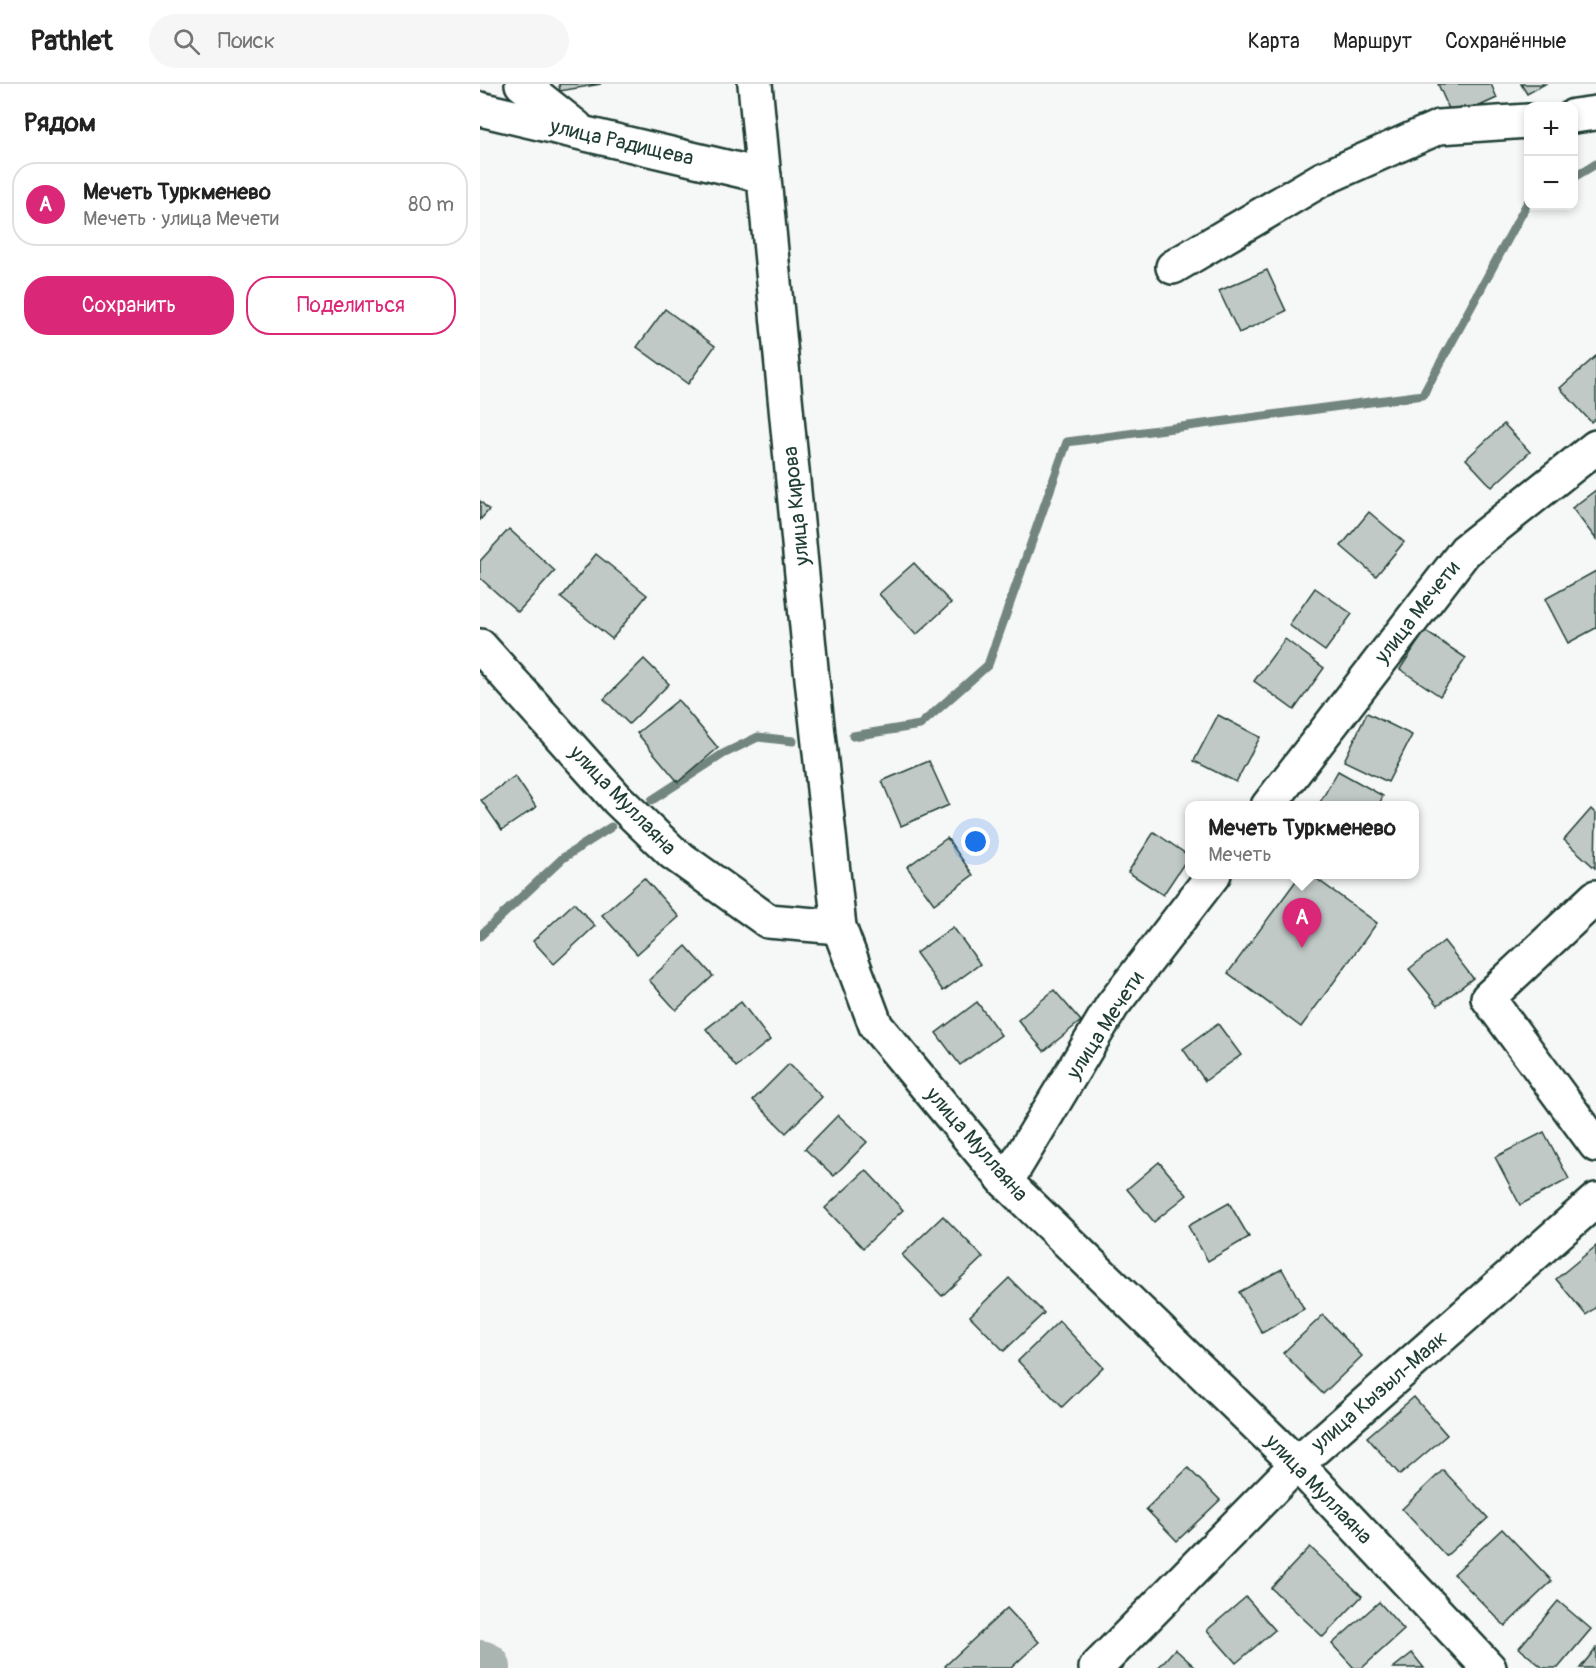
<!DOCTYPE html>
<html lang="ru">
<head>
<meta charset="utf-8">
<style>
  body { margin:0; font-family:Pangolin,sans-serif; background:#f6f6f6; color:#222 }
  .controls { position:absolute; right:18px; top:18px; display:grid; overflow:hidden; border-radius:12px; box-shadow:0 3px 9px #0003 }
  .controls button { width:54px; height:54px; display:grid; place-items:center; padding:0; border:0; border-bottom:2px solid #e0e0e0; background:#fff; color:#222; font:30px sans-serif }
  .you { position:absolute; left:496px; top:758px; width:21px; height:21px; margin:-15px; border:4px solid #fff; border-radius:50%; background:#1a73e8; box-shadow:0 0 0 9px #1a73e833 }
  .badge { display:grid; place-items:center; width:39px; height:39px; border-radius:50%; background:#db2777; color:#fff; font-size:20px; font-weight:700 }
  .pin { position:absolute; translate:-50% -50px; filter:drop-shadow(0 2px 3px #0008) }
  .pin::after { content:''; position:absolute; top:32px; width:21px; height:18px; background:inherit; clip-path:polygon(0 0,100% 0,50% 100%) }
  .popup { position:absolute; left:705px; top:717px; width:234px; height:78px; box-sizing:border-box; display:grid; place-content:center; border-radius:12px; background:#fff; filter:drop-shadow(0 2px 4px #0005); font-size:20px; white-space:nowrap; color:#767676 }
  .popup b { font-size:22px; color:#222 }
  .popup::after { content:''; position:absolute; left:50%; top:100%; margin-left:-12px; border:12px solid transparent; border-top-color:#fff }
  .list { margin:0; padding:0; list-style:none }
  h2 { display:flex; justify-content:space-between; align-items:center; height:78px; margin:0; padding:0 24px; font-size:26px }
  h2 small { font-size:20px; font-weight:400; color:#767676 }
  .list li { display:grid; grid-template-columns:39px 1fr auto; gap:18px; align-items:center; box-sizing:border-box; height:84px; margin:0 12px 12px; padding:0 12px; border:2px solid #e0e0e0; border-radius:24px }
  .list b { display:block; font-size:22px; white-space:nowrap }
  .list p { margin:0; font-size:20px; white-space:nowrap; color:#767676 }
  .list em { font-size:20px; font-style:normal; color:#767676 }
  .actions { display:flex; gap:12px; padding:18px 24px }
  .actions a { flex:1; padding:14px 0; border:2px solid #db2777; border-radius:24px; text-align:center; font-size:21px; color:#db2777 }
  .actions .main { background:#db2777; color:#fff }
  .icon { flex:none; width:33px; height:33px; fill:none; stroke:currentColor; stroke-width:2; stroke-linecap:round; stroke-linejoin:round }
  .map { position:relative; flex:none; width:1116px; height:1584px; overflow:hidden }
  header { display:flex; align-items:center; gap:36px; box-sizing:border-box; height:84px; padding:0 30px; background:#fff; border-bottom:2px solid #e0e0e0 }
  header strong { font-size:28px }
  nav { display:flex; gap:33px; margin-inline-start:auto; font-size:21px }
  .search { width:420px; height:54px; background:#f6f6f6; display:flex; align-items:center; gap:15px; box-sizing:border-box; padding:0 21px; border-radius:33px; color:#767676; font-size:22px }
  main { display:flex }
  aside { flex:1; background:#fff }
  .map>svg:first-child { display:block }
  .lines { fill:none; stroke-linecap:round; stroke-linejoin:round }
  .stream { stroke:#72857f; stroke-width:9 }
  .river { stroke:#aab5b1; stroke-width:52 }
  .building { fill:#c0c9c6; stroke:#1f3d34; stroke-width:1.5 }
  .minor-casing { stroke:#1f3d34; stroke-width:38 }
  .major-casing { stroke:#1f3d34; stroke-width:38 }
  .minor { stroke:#fff; stroke-width:33 }
  .major { stroke:#fff; stroke-width:33 }
  .labels { text-anchor:middle; stroke-width:5; stroke-linejoin:round; paint-order:stroke }
  .street-label { font-size:21px; fill:#1f3d34; stroke:#fff }
</style>
</head>
<body>
<header>
<strong>Pathlet</strong>
<div class="search"><svg class="icon" aria-label="search" viewBox="0 0 24 24"><circle cx="10" cy="10" r="6"/><path d="M15 15l6 6"/></svg>Поиск</div>
<nav><a>Карта</a><a>Маршрут</a><a>Сохранённые</a></nav>
</header>
<main>
<aside>
<h2>Рядом<small></small></h2>
<ul class="list">
<li><span class="badge">A</span><div><b>Мечеть Туркменево</b><p>Мечеть · улица Мечети</p></div><em>80 m</em></li>
</ul>
<div class="actions"><a class="main">Сохранить</a><a>Поделиться</a></div>
</aside>
<div class="map">
<svg width="1116" height="1584" viewBox="0 0 1116 1584">
  <rect width="100%" height="100%" fill="#f6f7f7"/>
  <filter id="ink" filterUnits="userSpaceOnUse"><feTurbulence type="fractalNoise" baseFrequency=".0167" numOctaves="2"/><feDisplacementMap in="SourceGraphic" scale="12" xChannelSelector="R" yChannelSelector="G"/><feConvolveMatrix kernelMatrix="1 2 1 2 8 2 1 2 1" color-interpolation-filters="sRGB"/></filter>
  <g filter="url(#ink)">
    <g class="lines">
      <g class="stream">
        <polyline points="1094,93 1116,80"/>
        <polyline points="373,652 440,641 508,581 587,358 943,311 1048,118"/>
        <polyline points="172,716 243,670 278,653 313,657"/>
        <polyline points="0,852 83,774 131,743"/>
      </g>
      <polyline class="river" points="0,1582 5,1584"/>
    </g>
    <g class="building">
      <polygon points="79,0 121,0 80,7"/>
      <polygon points="958,0 1011,0 1017,14 973,34"/>
      <polygon points="1041,0 1065,0 1047,10"/>
      <polygon points="787,186 806,227 759,249 739,207"/>
      <polygon points="185,225 235,262 208,300 157,263"/>
      <polygon points="1116,272 1116,334 1111,338 1080,304"/>
      <polygon points="1024,340 1050,368 1012,403 986,375"/>
      <polygon points="1116,406 1116,455 1092,424"/>
      <polygon points="0,417 9,426 0,436"/>
      <polygon points="889,428 924,458 896,492 861,462"/>
      <polygon points="29,445 75,487 38,528 0,494 0,477"/>
      <polygon points="116,470 167,511 132,555 81,514"/>
      <polygon points="434,479 471,519 436,551 399,510"/>
      <polygon points="1116,487 1116,544 1088,559 1065,515"/>
      <polygon points="835,504 872,530 845,567 809,541"/>
      <polygon points="945,547 986,574 960,612 920,585"/>
      <polygon points="805,555 844,584 814,626 774,597"/>
      <polygon points="164,575 189,600 149,640 124,615"/>
      <polygon points="198,616 238,664 198,698 157,649"/>
      <polygon points="887,629 932,651 908,698 864,677"/>
      <polygon points="738,631 780,653 756,698 714,677"/>
      <polygon points="449,677 469,721 421,742 402,697"/>
      <polygon points="858,687 903,712 898,722 838,722"/>
      <polygon points="35,692 56,723 22,746 1,716"/>
      <polygon points="1111,725 1116,730 1115,784 1084,756"/>
      <polygon points="674,748 709,772 683,811 648,788"/>
      <polygon points="467,754 493,791 454,820 427,783"/>
      <polygon points="821,790 830,790 897,839 821,943 748,889"/>
      <polygon points="164,794 199,833 157,870 122,831"/>
      <polygon points="94,819 115,842 74,880 53,857"/>
      <polygon points="473,843 500,880 463,907 436,869"/>
      <polygon points="964,857 993,894 958,921 929,885"/>
      <polygon points="206,862 233,892 196,926 169,896"/>
      <polygon points="574,906 601,937 564,967 538,936"/>
      <polygon points="261,918 290,956 256,983 226,945"/>
      <polygon points="497,918 521,951 480,981 456,949"/>
      <polygon points="738,940 761,971 725,997 703,965"/>
      <polygon points="309,980 342,1013 306,1049 273,1016"/>
      <polygon points="358,1031 387,1058 354,1092 325,1065"/>
      <polygon points="1064,1048 1089,1095 1040,1121 1015,1073"/>
      <polygon points="679,1078 707,1111 674,1138 647,1105"/>
      <polygon points="386,1086 423,1126 383,1164 345,1124"/>
      <polygon points="749,1119 769,1153 728,1177 708,1142"/>
      <polygon points="463,1132 503,1173 462,1212 422,1171"/>
      <polygon points="1116,1162 1116,1223 1106,1231 1076,1195"/>
      <polygon points="802,1185 824,1225 782,1249 759,1208"/>
      <polygon points="529,1194 564,1229 524,1267 490,1232"/>
      <polygon points="843,1231 882,1272 843,1310 803,1269"/>
      <polygon points="579,1237 623,1283 582,1323 538,1277"/>
      <polygon points="934,1313 967,1351 920,1391 887,1353"/>
      <polygon points="708,1384 740,1416 697,1457 666,1425"/>
      <polygon points="963,1386 1008,1434 966,1472 922,1425"/>
      <polygon points="1022,1445 1072,1497 1025,1542 974,1490"/>
      <polygon points="830,1463 882,1512 843,1553 791,1504"/>
      <polygon points="766,1513 795,1546 756,1579 727,1546"/>
      <polygon points="1078,1517 1111,1545 1078,1584 1063,1584 1039,1564"/>
      <polygon points="899,1518 924,1546 882,1584 874,1584 852,1560"/>
      <polygon points="527,1524 559,1558 531,1584 467,1584 465,1582"/>
      <polygon points="1116,1564 1116,1584 1100,1584"/>
      <polygon points="695,1565 716,1584 678,1584"/>
      <polygon points="932,1569 944,1584 913,1584"/>
    </g>
    <g class="lines">
      <g class="minor-casing">
        <g id="minor">
          <polyline points="42,0 96,43"/>
          <polyline points="0,25 284,92"/>
          <polyline points="1094,32 1116,29"/>
          <polyline points="693,183 842,95 959,43 1048,37"/>
          <polyline points="0,562 138,716 193,769 288,837 359,843"/>
          <polyline points="788,722 985,467 1116,363"/>
          <polyline points="1116,813 1008,914 1116,1061"/>
          <polyline points="526,1098 632,922 734,790"/>
          <polyline points="616,1584 817,1380 1116,1116"/>
        </g>
      </g>
      <g class="major-casing">
        <polyline id="major" points="275,0 332,595 359,843 396,942 526,1098 817,1380 1009,1584"/>
      </g>
      <use href="#minor" class="minor"/>
      <use href="#major" class="major"/>
    </g>
  </g>
  <g class="labels">
    <g class="street-label">
      <text transform="translate(142 58) rotate(13)" y="7">улица Радищева</text>
      <text transform="translate(316 422) rotate(-96)" y="7">улица Кирова</text>
      <text transform="translate(937 528) rotate(-52)" y="7">улица Мечети</text>
      <text transform="translate(143 716) rotate(46)" y="7">улица Муллаяна</text>
      <text transform="translate(625 941) rotate(-57)" y="7">улица Мечети</text>
      <text transform="translate(497 1060) rotate(49)" y="7">улица Муллаяна</text>
      <text transform="translate(899 1307) rotate(-41)" y="7">улица Кызыл-Маяк</text>
      <text transform="translate(839 1405) rotate(46)" y="7">улица Муллаяна</text>
    </g>
  </g>
</svg>
<div class="controls">
<button>+</button>
<button>−</button>
</div>
<div class="you"></div>
<div class="pin badge" style="left:822px;top:864px">A</div>
<div class="popup"><b>Мечеть Туркменево</b>Мечеть</div>
</div>
</main>
</body>
</html>
